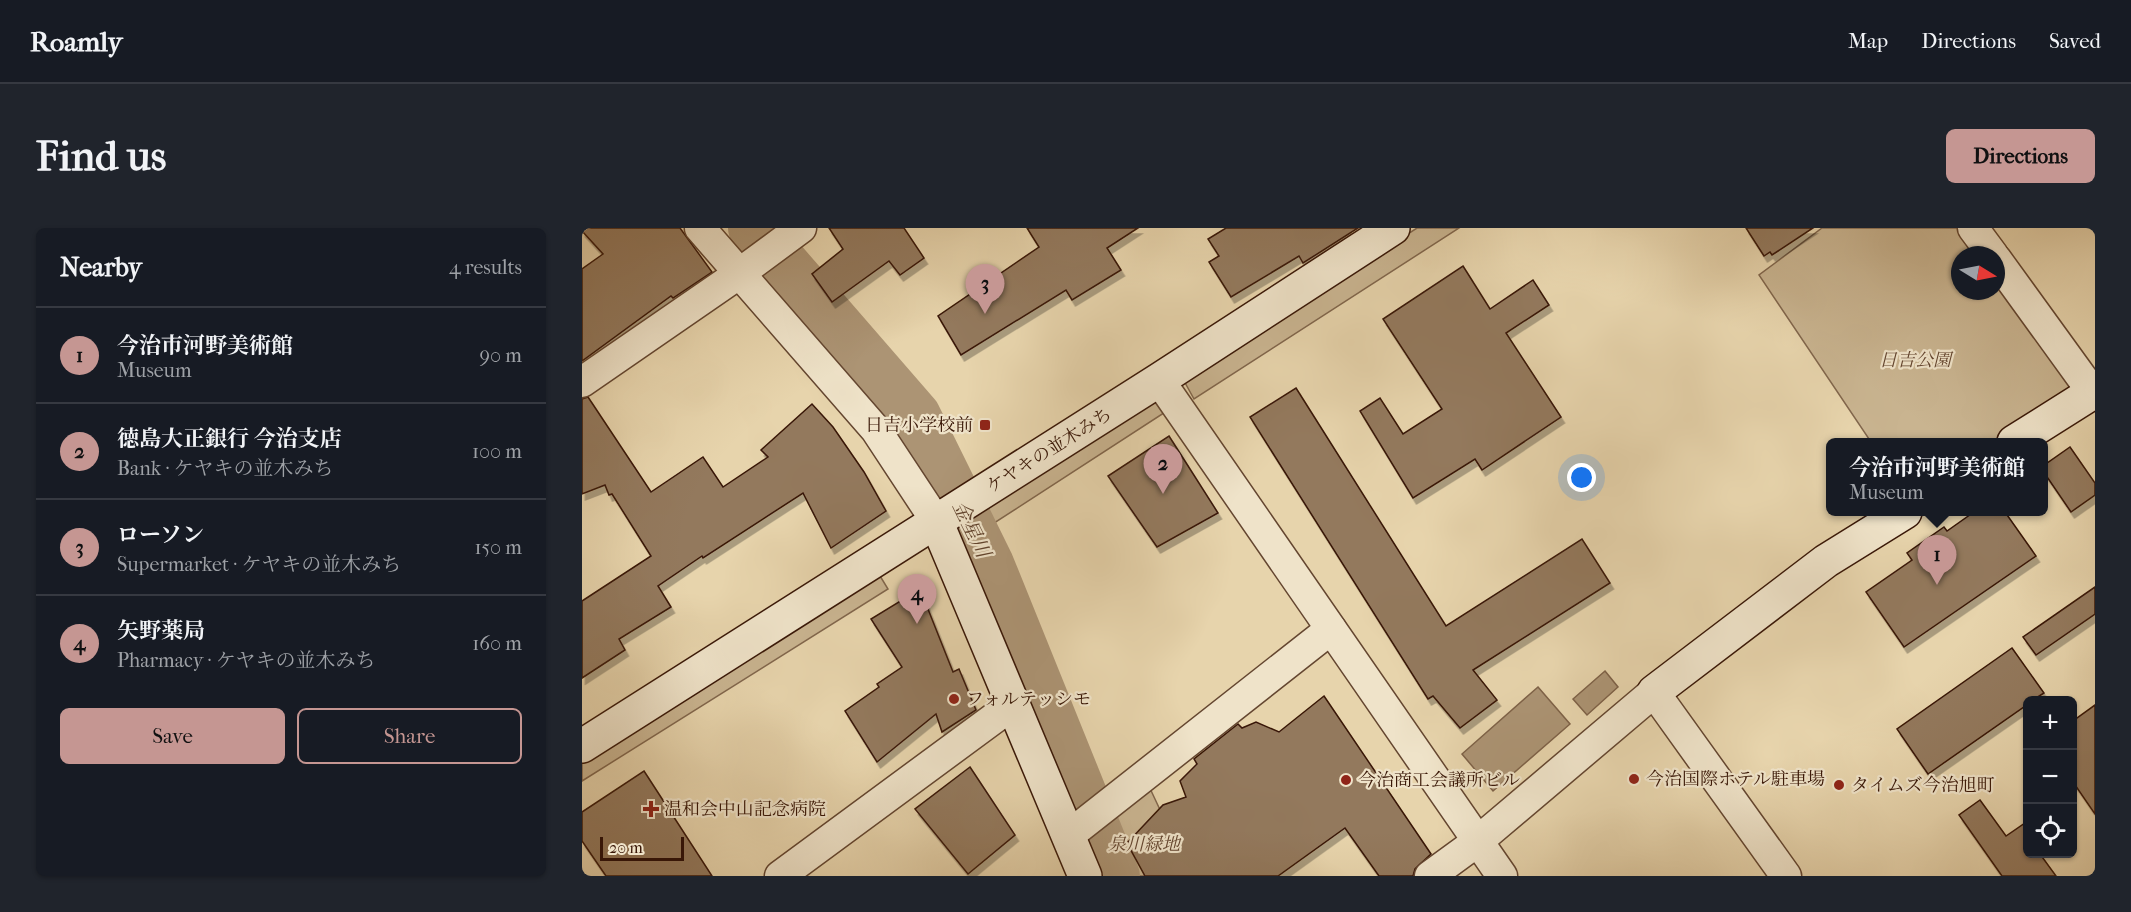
<!DOCTYPE html>
<html lang="en">
<head>
<meta charset="utf-8">
<style>
  body { margin:0; font-family:"IM FELL French Canon","Noto Serif JP",serif; background:#20242c; color:#f1f3f6 }
  .controls { position:absolute; right:18px; bottom:18px; display:grid; overflow:hidden; border-radius:9px; box-shadow:0 2px 4px #0004 }
  .controls button { width:54px; height:54px; display:grid; place-items:center; padding:0; border:0; border-bottom:2px solid #363941; background:#171b24; color:#f1f3f6; font:30px sans-serif }
  .compass { position:absolute; left:1369px; top:18px; width:54px; height:54px; border-radius:50%; background:#171b24; box-shadow:0 2px 4px #0004; rotate:100deg }
  .scale { position:absolute; left:18px; bottom:15px; width:84px; box-sizing:border-box; padding-left:6px; border:3px solid #391707; border-top:0; font-size:16px; line-height:21px; white-space:nowrap; color:#391707; -webkit-text-stroke:4px #efe3c9; paint-order:stroke }
  .you { position:absolute; left:1000px; top:250px; width:21px; height:21px; margin:-15px; border:4px solid #fff; border-radius:50%; background:#1a73e8; box-shadow:0 0 0 9px #1a73e833 }
  .badge { display:grid; place-items:center; width:39px; height:39px; border-radius:50%; background:#c59692; color:#111; font-size:20px; font-weight:700 }
  .pin { position:absolute; translate:-50% -50px; filter:drop-shadow(0 2px 3px #0008) }
  .pin::after { content:''; position:absolute; top:32px; width:21px; height:18px; background:inherit; clip-path:polygon(0 0,100% 0,50% 100%) }
  .popup { position:absolute; left:1244px; top:210px; width:222px; height:78px; box-sizing:border-box; display:grid; place-content:center; border-radius:9px; background:#171b24; filter:drop-shadow(0 2px 4px #0005); font-size:20px; white-space:nowrap; color:#9ea1a6 }
  .popup b { font-size:22px; color:#f1f3f6 }
  .popup::after { content:''; position:absolute; left:50%; top:100%; margin-left:-12px; border:12px solid transparent; border-top-color:#171b24 }
  .list { margin:0; padding:0; list-style:none }
  h2 { display:flex; justify-content:space-between; align-items:center; height:78px; margin:0; padding:0 24px; font-size:26px }
  h2 small { font-size:20px; font-weight:400; color:#9ea1a6 }
  .list li { display:grid; grid-template-columns:39px 1fr auto; gap:18px; align-items:center; box-sizing:border-box; height:96px; padding:0 24px; border-top:2px solid #363941 }
  .list b { display:block; font-size:22px; white-space:nowrap }
  .list p { margin:0; font-size:20px; white-space:nowrap; color:#9ea1a6 }
  .list em { font-size:20px; font-style:normal; color:#9ea1a6 }
  .actions { display:flex; gap:12px; padding:18px 24px }
  .actions a { flex:1; padding:14px 0; border:2px solid #c59692; border-radius:9px; text-align:center; font-size:21px; color:#c59692 }
  .actions .main { background:#c59692; color:#111 }
  .icon { flex:none; width:33px; height:33px; fill:none; stroke:currentColor; stroke-width:2; stroke-linecap:round; stroke-linejoin:round }
  .map { position:relative; flex:none; width:1513px; height:648px; overflow:hidden; border-radius:9px }
  header { display:flex; align-items:center; gap:36px; box-sizing:border-box; height:84px; padding:0 30px; background:#171b24; border-bottom:2px solid #363941 }
  header strong { font-size:28px }
  nav { display:flex; gap:33px; margin-inline-start:auto; font-size:21px }
  .intro { display:flex; align-items:center; justify-content:space-between; box-sizing:border-box; height:144px; padding:0 36px }
  h1 { margin:0; font-size:42px }
  .button { padding:15px 27px; border-radius:9px; background:#c59692; color:#111; font-size:21px; font-weight:700 }
  main { display:flex; gap:36px; padding:0 36px }
  aside { flex:1; background:#171b24; border-radius:9px; box-shadow:0 2px 4px #0004 }
  .map>svg:first-child { display:block }
  .green { fill:#c9b490; stroke:#81664c; stroke-width:1.5 }
  .water { fill:#ac9474; stroke:#7e6248; stroke-width:1.5 }
  .lines { fill:none; stroke-linecap:round; stroke-linejoin:round }
  .river { stroke:#ac9474; stroke-width:50 }
  .building { fill:#93795d; stroke:#391707; stroke-width:1.5; filter:url(#shadow) }
  .street-casing { stroke:#644630; stroke-width:33 }
  .secondary-casing { stroke:#391707; stroke-width:36 }
  .street { stroke:#efe3c9; stroke-width:30 }
  .secondary { stroke:#efe3c9; stroke-width:33 }
  .poi-dot { fill:#8f2418; stroke:#efe3c9; stroke-width:2 }
  .labels { text-anchor:middle; stroke-width:4.5; stroke-linejoin:round; paint-order:stroke }
  .park-label { font-size:18px; font-style:italic; fill:#644630; stroke:#efe3c9 }
  .poi-label { font-size:18px; fill:#391707; stroke:#efe3c9; text-anchor:start }
  .street-label { font-size:18px; fill:#391707; stroke:#efe3c9 }
  .water-label { font-size:20px; font-style:italic; fill:#61432d; stroke:#efe3c9 }
</style>
</head>
<body>
<header>
<strong>Roamly</strong>
<nav><a>Map</a><a>Directions</a><a>Saved</a></nav>
</header>
<div class="intro"><h1>Find us</h1><a class="button">Directions</a></div>
<main>
<aside>
<h2>Nearby<small>4 results</small></h2>
<ul class="list">
<li><span class="badge">1</span><div><b>今治市河野美術館</b><p>Museum</p></div><em>90 m</em></li>
<li><span class="badge">2</span><div><b>徳島大正銀行 今治支店</b><p>Bank · ケヤキの並木みち</p></div><em>100 m</em></li>
<li><span class="badge">3</span><div><b>ローソン</b><p>Supermarket · ケヤキの並木みち</p></div><em>150 m</em></li>
<li><span class="badge">4</span><div><b>矢野薬局</b><p>Pharmacy · ケヤキの並木みち</p></div><em>160 m</em></li>
</ul>
<div class="actions"><a class="main">Save</a><a>Share</a></div>
</aside>
<div class="map">
<svg width="1513" height="648" viewBox="0 0 1513 648">
  <defs>
    <filter id="shadow"><feDropShadow dx="3.5" dy="6" stdDeviation="0" flood-color="#0004"/></filter>
  </defs>
  <rect width="100%" height="100%" fill="#e7d4ac"/>
  <filter id="stains"><feTurbulence type="fractalNoise" baseFrequency=".00333" numOctaves="4"/><feColorMatrix values="0 0 0 0 .2 0 0 0 0 .09 0 0 0 0 .02 0 0 0 .5 -.17"/></filter>
  <radialGradient id="worn" r=".72"><stop offset=".6" stop-color="#630" stop-opacity="0"/><stop offset="1" stop-color="#630" stop-opacity=".3"/></radialGradient>
  <g class="green">
    <polygon points="835,0 877,0 612,171 601,151"/>
    <polygon points="1240,0 1389,0 1408,27 1378,27 1378,63 1414,63 1414,35 1506,164 1428,214 1289,214 1177,47"/>
    <polygon points="577,165 588,181 406,299 395,282"/>
    <polygon points="295,343 306,361 0,553 0,529"/>
    <polygon points="565,554 609,648 544,648 520,591"/>
  </g>
  <g class="water">
    <polygon points="1023,443 1036,459 1005,487 991,471"/>
    <polygon points="956,459 988,496 911,563 880,526"/>
    <polygon points="520,591 544,648 521,648 505,610"/>
  </g>
  <g class="lines">
    <polyline class="river" points="171,0 334,188 407,336 533,648"/>
  </g>
  <g class="building">
    <polygon points="0,0 98,0 130,44 91,70 89,68 0,133 0,41 21,26 0,3"/>
    <polygon points="247,0 322,0 342,30 318,47 307,33 250,74 230,46 261,21"/>
    <polygon points="445,0 556,0 525,20 539,42 490,72 484,62 379,127 356,88 457,19"/>
    <polygon points="644,0 776,0 721,35 717,28 649,69 627,34 637,28 626,11"/>
    <polygon points="1164,0 1231,0 1190,27 1188,24 1182,28"/>
    <polygon points="881,38 908,81 951,52 967,77 924,105 979,189 900,242 893,231 831,270 778,183 798,170 821,206 860,181 801,91"/>
    <polygon points="714,160 864,398 1000,311 1028,355 891,442 915,472 878,500 851,468 846,471 668,189"/>
    <polygon points="6,169 69,264 121,229 141,259 186,229 179,222 230,176 251,199 282,244 304,283 249,320 221,265 121,330 120,328 76,358 89,379 37,411 43,422 0,450 0,373 69,328 30,266 27,267 23,257 0,266 0,171"/>
    <polygon points="587,208 636,285 575,319 526,248"/>
    <polygon points="1488,219 1513,255 1513,267 1489,284 1461,243 1461,238"/>
    <polygon points="1392,284 1423,284 1454,328 1322,419 1284,364 1330,332 1325,325 1362,299 1365,303"/>
    <polygon points="1513,359 1513,386 1454,427 1441,409"/>
    <polygon points="338,361 371,444 377,441 394,482 360,504 354,486 295,534 263,483 297,459 295,456 320,439 289,391"/>
    <polygon points="1430,420 1462,465 1451,472 1446,472 1446,476 1346,546 1315,501"/>
    <polygon points="742,468 849,626 833,641 831,648 797,648 763,600 696,648 563,648 545,615 581,577 604,569 598,553 615,536 612,531 656,496 660,500 674,494 697,504"/>
    <polygon points="1513,477 1513,586 1491,554 1491,493"/>
    <polygon points="388,539 433,607 386,646 333,581"/>
    <polygon points="62,543 130,648 24,648 0,613 0,584"/>
    <polygon points="1398,572 1424,608 1446,593 1446,626 1458,626 1474,648 1420,648 1377,587"/>
  </g>
  <g class="lines">
    <g class="street-casing">
      <g id="street">
        <polyline points="118,0 294,202 354,293"/>
        <polyline points="1391,0 1411,27"/>
        <polyline points="1414,31 1511,165"/>
        <polyline points="577,152 920,648"/>
        <polyline points="0,154 158,45 219,0"/>
        <polyline points="486,608 749,401"/>
        <polyline points="198,648 430,477"/>
        <polyline points="848,648 896,613 1072,464 1204,648"/>
      </g>
    </g>
    <g class="secondary-casing">
      <g id="secondary">
        <polyline points="1432,214 1513,163"/>
        <polyline points="354,293 503,648"/>
        <polyline points="1072,464 1244,333 1323,284"/>
        <polyline points="0,518 577,152 811,0"/>
      </g>
    </g>
    <use href="#street" class="street"/>
    <use href="#secondary" class="secondary"/>
  </g>
  <g class="poi-dot">
    <rect x="397" y="191" width="12" height="12" rx="3"/>
    <circle cx="372" cy="471" r="6"/>
    <circle cx="1052" cy="551" r="6"/>
    <circle cx="764" cy="552" r="6"/>
    <circle cx="1257" cy="557" r="6"/>
    <path d="M66 572h6v6h6v6h-6v6h-6v-6h-6v-6h6z"/>
  </g>
  <g class="labels">
    <g class="park-label">
      <text x="1333" y="138">日吉公園</text>
      <text x="562" y="622">泉川緑地</text>
    </g>
    <g class="poi-label">
      <text x="391" y="203" text-anchor="end">日吉小学校前</text>
      <text x="384" y="477">フォルテッシモ</text>
      <text x="1064" y="557">今治国際ホテル駐車場</text>
      <text x="776" y="558">今治商工会議所ビル</text>
      <text x="1269" y="563">タイムズ今治旭町</text>
      <text x="82" y="587">温和会中山記念病院</text>
    </g>
    <g class="street-label">
      <text transform="translate(467 222) rotate(-32)" y="6">ケヤキの並木みち</text>
    </g>
    <g class="water-label">
      <text transform="translate(390 301) rotate(64)" y="7">金星川</text>
    </g>
  </g>
  <rect width="100%" height="100%" filter="url(#stains)"/>
  <rect width="100%" height="100%" fill="url(#worn)"/>
</svg>
<div class="controls">
<button>+</button>
<button>−</button>
<button><svg class="icon" aria-label="locate" viewBox="0 0 24 24"><circle cx="12" cy="12" r="6"/><path d="M12 2v4M12 18v4M2 12h4M18 12h4"/></svg></button>
</div>
<svg class="compass" viewBox="-18 -18 36 36"><path d="M0-13l5 13h-10z" fill="#e53935"/><path d="M0 13l5-13h-10z" fill="#9ea1a6"/></svg>
<div class="scale">20 m</div>
<div class="you"></div>
<div class="pin badge" style="left:1355px;top:357px">1</div>
<div class="popup"><b>今治市河野美術館</b>Museum</div>
<div class="pin badge" style="left:581px;top:266px">2</div>
<div class="pin badge" style="left:403px;top:86px">3</div>
<div class="pin badge" style="left:335px;top:396px">4</div>
</div>
</main>
</body>
</html>
